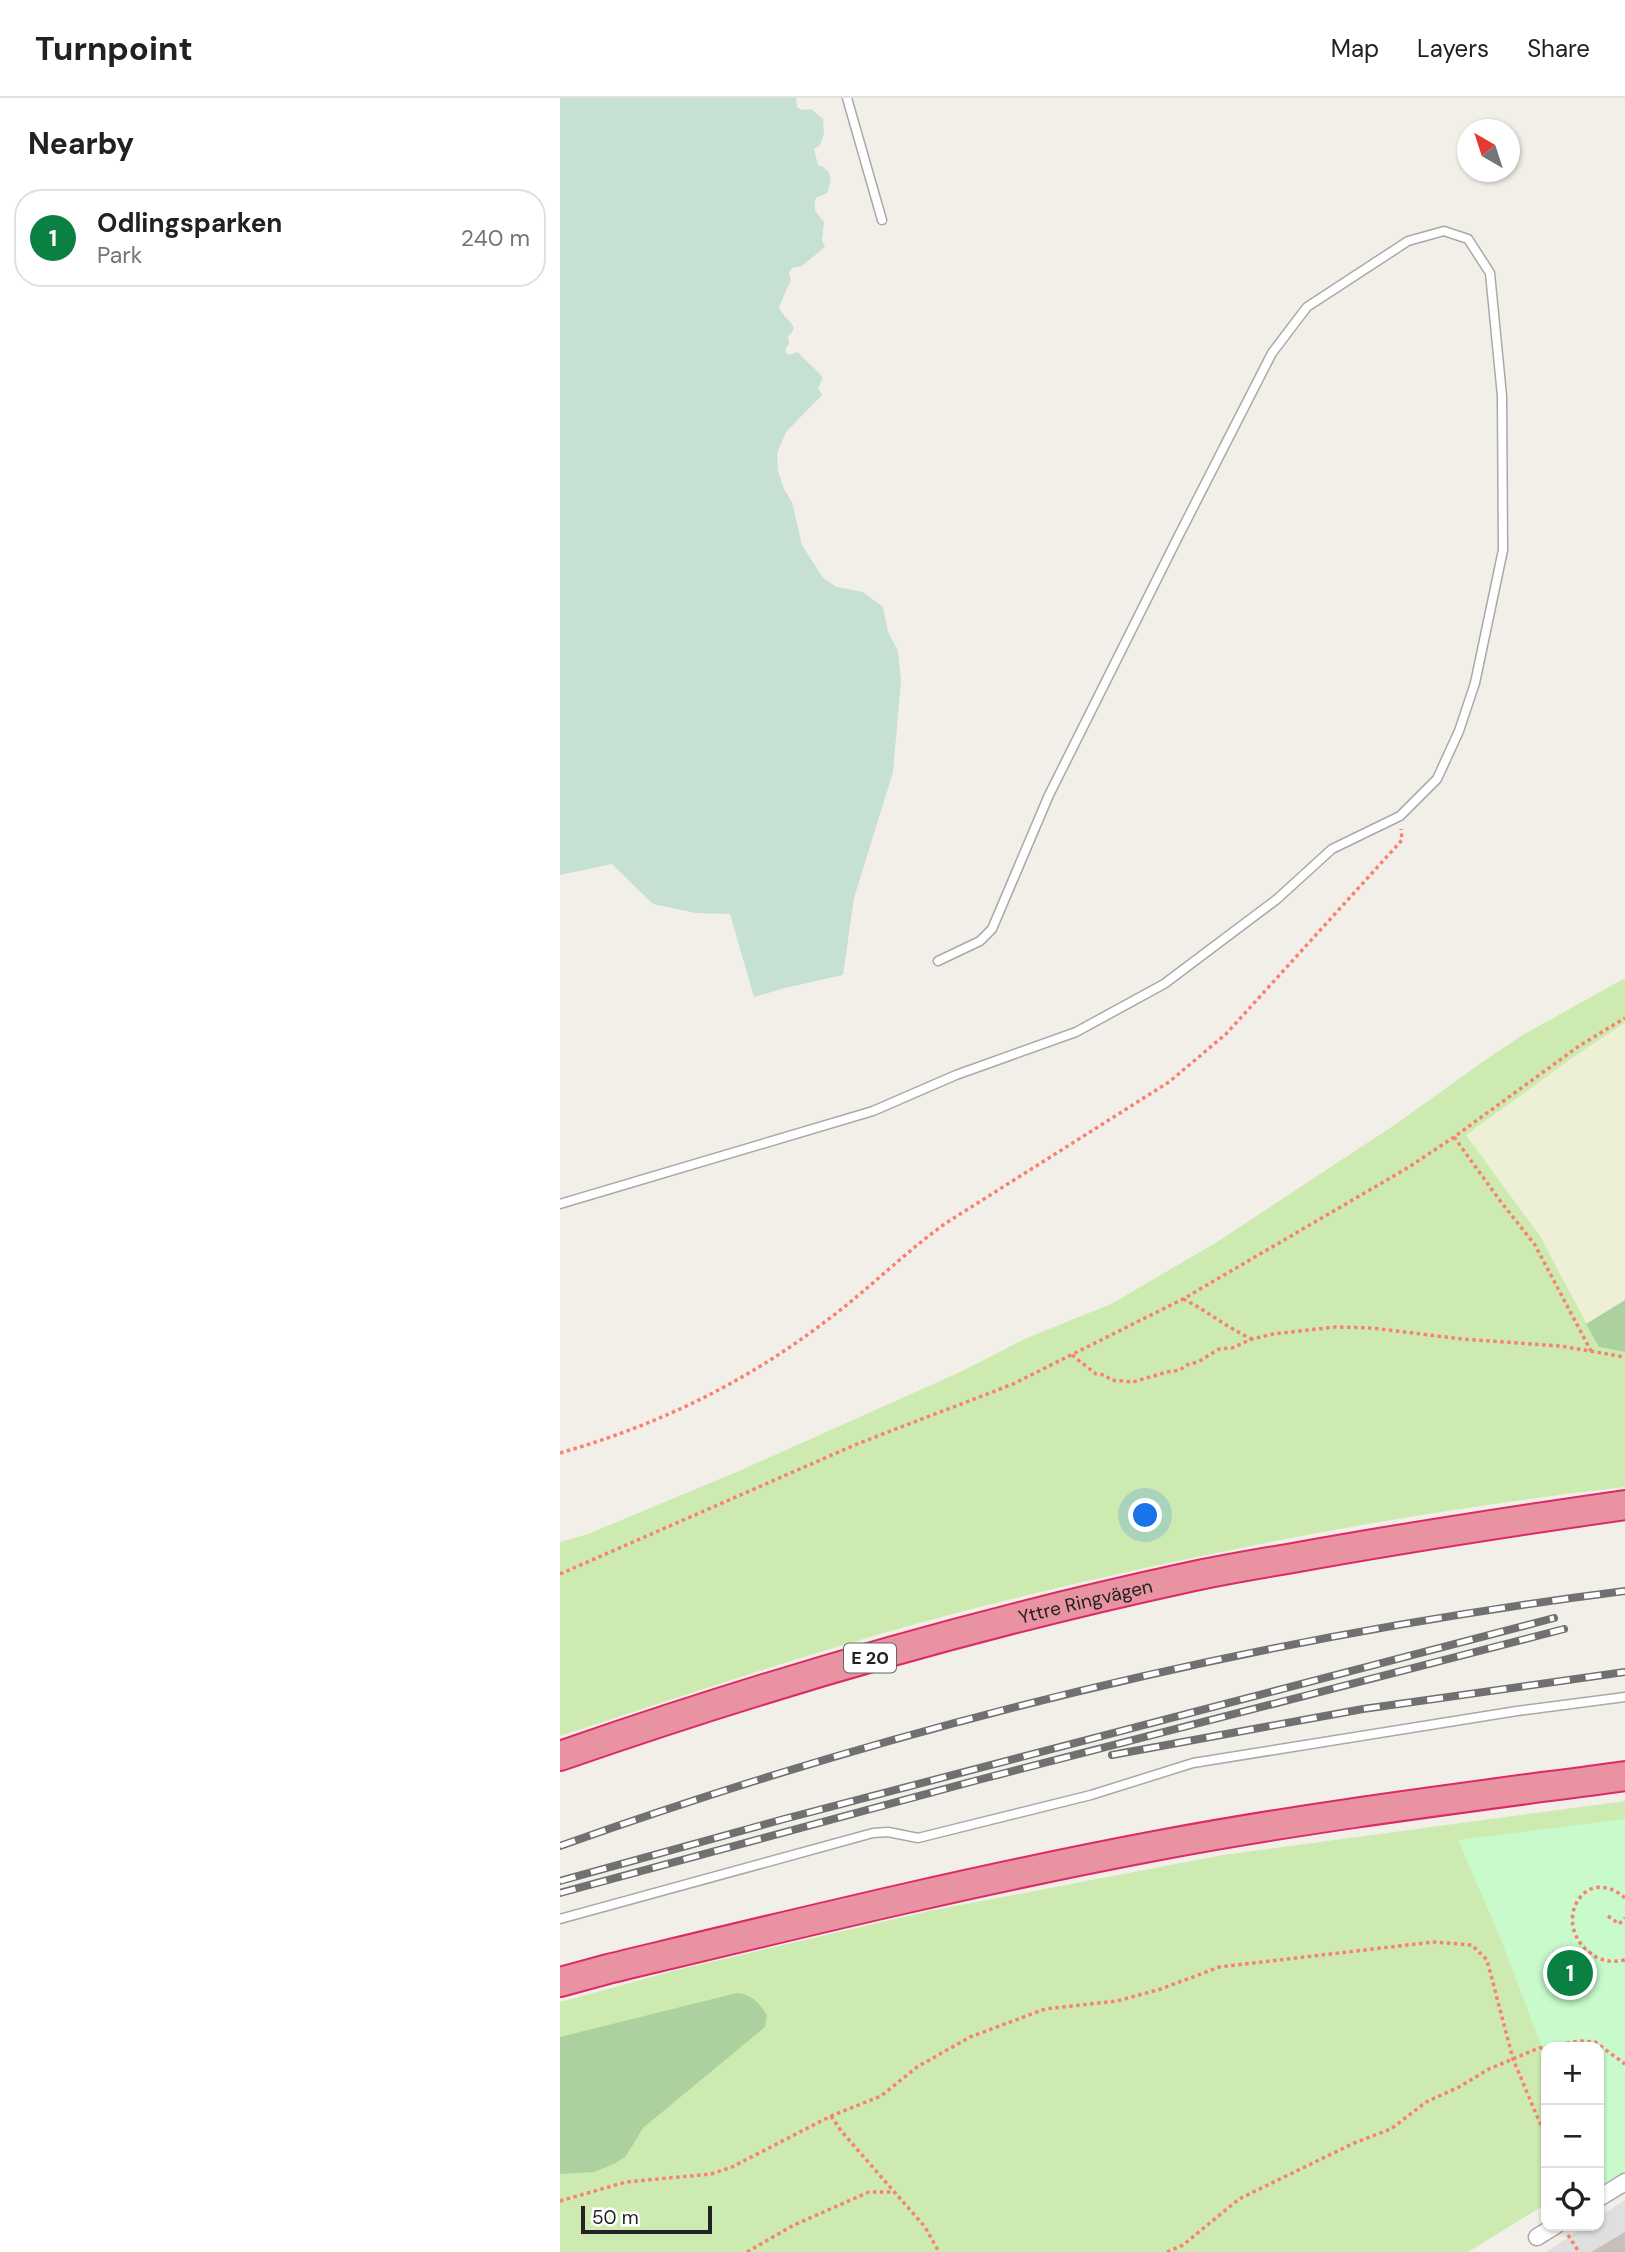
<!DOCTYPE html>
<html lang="en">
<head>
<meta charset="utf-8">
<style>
  body { margin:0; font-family:"DM Sans",sans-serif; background:#f2f2f2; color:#202124 }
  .controls { position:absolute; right:21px; bottom:21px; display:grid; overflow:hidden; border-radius:14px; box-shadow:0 2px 5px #0004 }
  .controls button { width:63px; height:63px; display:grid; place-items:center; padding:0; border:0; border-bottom:2px solid #e0e0e0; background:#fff; color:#202124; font:35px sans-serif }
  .compass { position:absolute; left:897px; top:21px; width:63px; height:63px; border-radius:50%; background:#fff; box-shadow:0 2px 5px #0004; rotate:321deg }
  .scale { position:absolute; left:21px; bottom:18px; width:131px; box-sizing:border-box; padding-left:7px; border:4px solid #222; border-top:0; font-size:19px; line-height:24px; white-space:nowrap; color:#222; -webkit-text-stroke:5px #fff; paint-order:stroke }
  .you { position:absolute; left:586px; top:1418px; width:24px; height:24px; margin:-18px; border:5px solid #fff; border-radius:50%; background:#1a73e8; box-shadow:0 0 0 10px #1a73e833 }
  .badge { display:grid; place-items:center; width:46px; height:46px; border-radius:50%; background:#0b8043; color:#fff; font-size:23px; font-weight:700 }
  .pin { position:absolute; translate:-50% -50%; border:4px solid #fff; box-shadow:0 2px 7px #0006 }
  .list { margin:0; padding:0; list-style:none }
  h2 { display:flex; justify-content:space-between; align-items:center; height:91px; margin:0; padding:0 28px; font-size:30px }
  h2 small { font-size:23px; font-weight:400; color:#757577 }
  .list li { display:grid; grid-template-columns:46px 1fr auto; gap:21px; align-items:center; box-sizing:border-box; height:98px; margin:0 14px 14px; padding:0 14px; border:2px solid #e0e0e0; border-radius:28px }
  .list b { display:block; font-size:26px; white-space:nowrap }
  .list p { margin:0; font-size:23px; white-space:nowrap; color:#757577 }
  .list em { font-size:23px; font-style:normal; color:#757577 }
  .icon { flex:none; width:38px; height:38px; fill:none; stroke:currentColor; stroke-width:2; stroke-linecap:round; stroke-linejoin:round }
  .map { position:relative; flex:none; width:1065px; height:2154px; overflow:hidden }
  header { display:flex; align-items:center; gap:42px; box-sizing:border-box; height:98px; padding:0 35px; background:#fff; border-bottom:2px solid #e0e0e0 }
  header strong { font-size:33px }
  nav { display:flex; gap:38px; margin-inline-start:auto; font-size:24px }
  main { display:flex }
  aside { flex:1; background:#fff }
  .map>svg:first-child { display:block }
  .residential { fill:#e0dfdf }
  .farmland { fill:#eef0d5 }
  .grass { fill:#cdebb0 }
  .forest { fill:#add19e }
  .wetland { fill:#c6e0d4 }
  .park { fill:#c8facc }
  .building { fill:#c7bfb8 }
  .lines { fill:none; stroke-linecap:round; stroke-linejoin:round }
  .lane-casing { stroke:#a9a9a9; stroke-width:11 }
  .street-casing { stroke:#a9a9a9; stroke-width:19 }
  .highway-casing { stroke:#dc2a67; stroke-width:32 }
  .path { stroke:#fa8072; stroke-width:3.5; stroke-dasharray:3.5 3.5; stroke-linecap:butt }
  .lane { stroke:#fff; stroke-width:8 }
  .street { stroke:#fff; stroke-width:16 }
  .highway { stroke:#e892a2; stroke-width:28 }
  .rail-casing { stroke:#707070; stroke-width:8 }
  .rail { stroke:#fff; stroke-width:5; stroke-dasharray:16; stroke-linecap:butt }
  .labels { text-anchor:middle; stroke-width:6; stroke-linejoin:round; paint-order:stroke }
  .shield { fill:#fff; stroke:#646464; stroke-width:2 }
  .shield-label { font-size:18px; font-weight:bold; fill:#222 }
  .street-label { font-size:19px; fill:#222; stroke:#fff }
</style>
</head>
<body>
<header>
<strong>Turnpoint</strong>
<nav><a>Map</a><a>Layers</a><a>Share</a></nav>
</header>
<main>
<aside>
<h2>Nearby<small></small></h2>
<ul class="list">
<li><span class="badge">1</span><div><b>Odlingsparken</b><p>Park</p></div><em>240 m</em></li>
</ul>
</aside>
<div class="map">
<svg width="1065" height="2154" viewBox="0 0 1065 2154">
  <rect width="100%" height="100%" fill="#f2efe9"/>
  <polygon class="residential" points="1065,2102 1065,2154 986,2154 1026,2128 1039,2128 1039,2119"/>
  <polygon class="farmland" points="1065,925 1065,1202 1026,1226 980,1138 906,1037 1019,955"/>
  <g class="grass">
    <path d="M1065 880V925L1019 955 906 1037 980 1138 1039 1249 1065 1254V1389C846 1414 629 1456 416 1510 275 1546 138 1593 0 1638V1444L28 1436 179 1373 398 1275 467 1240 551 1206 657 1144 836 1026 918 967 961 938Z"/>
    <polygon points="1065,1703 1065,2057 1039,1949 986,1949 986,2106 908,2154 0,2154 0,1904 117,1872 369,1813 663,1757"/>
  </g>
  <g class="forest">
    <polygon points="1065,1202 1065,1254 1039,1249 1026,1226"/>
    <path d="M177 1895C193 1897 198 1904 207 1917L205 1929 83 2030 66 2058 54 2066 34 2074 0 2076V1939Z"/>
  </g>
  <path class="wetland" d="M0 0H236L237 9 242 12 251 11 263 21 264 36 260 47 254 51 258 67C273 72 272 82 267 95L256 100C252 112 257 116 264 124L262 142 265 149 242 168 232 170 229 175 231 182 219 209C222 218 230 221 234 230L231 236 228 238 229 245 225 252 228 257 238 254C246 264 256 270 263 280L258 290 262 297 226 334 217 355 218 373 224 391 232 404 242 447 263 480 277 489 303 494 323 509 328 534 338 553 341 583 333 674 294 800 283 877 225 890 194 899 170 816 136 815 93 806 52 766 0 777Z"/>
  <polygon class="park" points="1065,1721 1065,2076 1044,2084 1039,2073 1039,1949 986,1949 986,1960 940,1839 898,1742"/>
  <polygon class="building" points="1065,2134 1065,2154 1031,2154"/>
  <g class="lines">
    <g class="lane-casing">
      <g id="lane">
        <polyline points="287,0 322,122"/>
        <polyline points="0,1106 313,1013 396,977 516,934 604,886 717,801 772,751 840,718 877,681 899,633 915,585 943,452 942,298 930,175 908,141 884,133 848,143 747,209 712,255 618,439 489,697 432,831 420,843 378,863"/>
        <polyline points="0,1821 313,1735 328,1734 358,1740 531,1697 633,1665 957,1613 1065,1599"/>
      </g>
    </g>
    <g class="street-casing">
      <g id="street">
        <polyline points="1039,2100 1065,2084"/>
        <polyline points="977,2139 995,2128"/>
      </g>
    </g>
    <g class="highway-casing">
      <g id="highway">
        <path id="s1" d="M0 1658C204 1587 413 1526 625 1480 661 1472 697 1466 733 1460 843 1440 954 1423 1065 1407"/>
        <path d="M0 1884 48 1871C231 1827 414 1782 600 1747 754 1718 910 1699 1065 1678"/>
      </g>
    </g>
    <g class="path">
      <polyline points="894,1039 941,1104 975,1147 1031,1253"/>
      <path d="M623 1201C648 1213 667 1230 692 1241"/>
      <polyline points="512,1257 536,1276 545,1277 551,1282 573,1284 607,1274 620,1272 626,1267 638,1264 659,1251 672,1250 692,1241 713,1236 775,1229 812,1230 902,1241 1000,1248 1065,1259"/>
      <path d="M0 1355C98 1327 185 1285 266 1223 308 1192 344 1155 386 1125L609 984 666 936 842 742 841 731"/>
      <polyline points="0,1476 297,1346 453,1286 623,1201 849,1069 894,1039 1019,948 1065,920"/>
      <path d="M1065 1800C1025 1765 991 1824 1029 1854 1040 1863 1051 1865 1065 1862"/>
      <polyline points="1048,1818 1059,1826 1065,1820"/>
      <polyline points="271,2018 282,2034 365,2129 379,2154"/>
      <polyline points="0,2103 66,2084 151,2076 172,2069 271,2018 321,1998 357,1969 410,1939 485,1911 557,1903 601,1891 659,1869 873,1844 912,1847 927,1862 953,1961 979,2023 986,2035"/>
      <polyline points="1008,2137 1019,2154"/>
      <polyline points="187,2154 234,2127 309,2094 334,2094"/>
      <polyline points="607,2154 623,2147 679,2101 794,2045 831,2031 866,2004 899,1989 929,1971 979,1950 1019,1943 1035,1944 1065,1966"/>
    </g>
    <use href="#lane" class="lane"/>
    <use href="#street" class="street"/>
    <use href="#highway" class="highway"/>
    <g class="rail-casing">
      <g id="rail">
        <polyline points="552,1657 803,1611 1065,1574"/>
        <path d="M0 1748C346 1625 700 1539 1065 1493"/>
        <polyline points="0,1783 224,1721 994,1520"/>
        <polyline points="0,1795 418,1682 1004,1531"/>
      </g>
    </g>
    <use href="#rail" class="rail"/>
  </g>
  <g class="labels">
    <rect class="shield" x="284" y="1545.5" width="52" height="29" rx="5"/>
    <g class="shield-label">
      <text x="310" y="1566">E 20</text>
    </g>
    <g class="street-label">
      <text dy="7" stroke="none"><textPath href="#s1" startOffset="548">Yttre Ringvägen</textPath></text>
    </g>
  </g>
</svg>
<div class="controls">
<button>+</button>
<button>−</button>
<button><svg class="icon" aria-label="locate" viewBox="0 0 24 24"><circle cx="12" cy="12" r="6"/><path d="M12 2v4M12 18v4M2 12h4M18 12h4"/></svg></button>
</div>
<svg class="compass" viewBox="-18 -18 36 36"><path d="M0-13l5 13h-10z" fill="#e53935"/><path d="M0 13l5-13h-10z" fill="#757577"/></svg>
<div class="scale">50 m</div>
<div class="you"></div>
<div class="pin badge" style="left:1010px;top:1875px">1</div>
</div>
</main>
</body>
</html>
